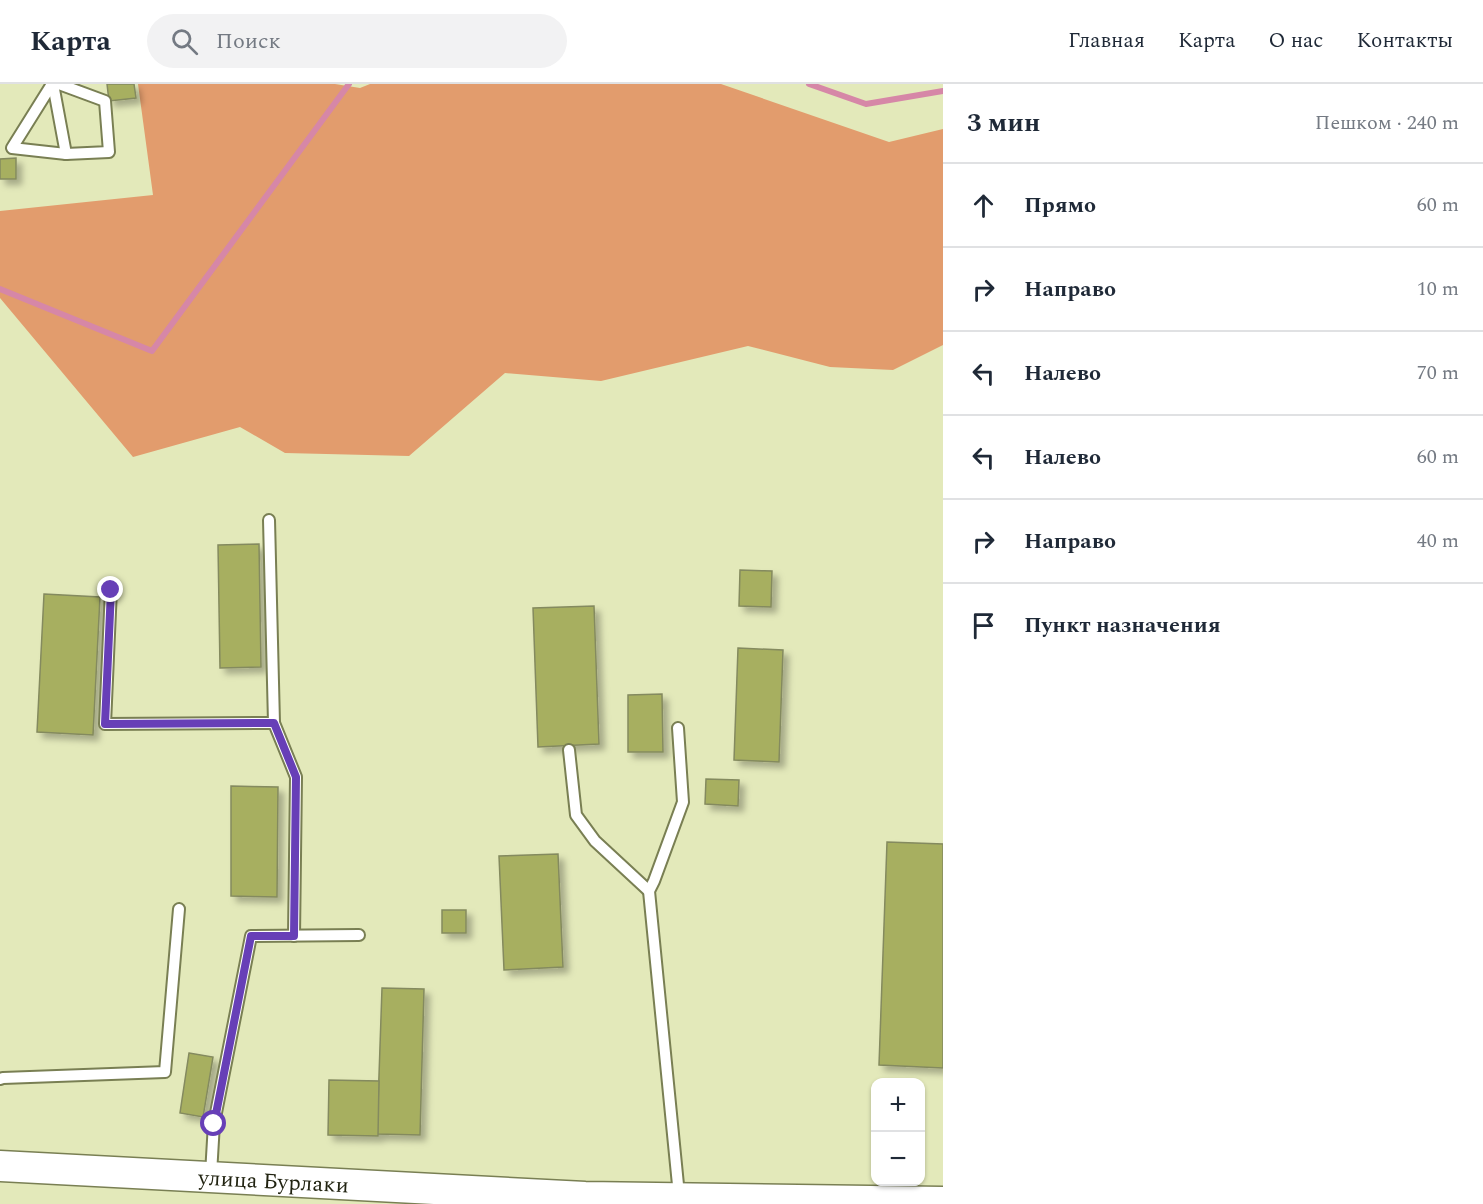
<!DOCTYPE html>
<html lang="ru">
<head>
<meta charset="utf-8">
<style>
  body { margin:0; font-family:Spectral,serif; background:#f2f2f3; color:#1f2937 }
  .controls { position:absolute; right:18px; bottom:18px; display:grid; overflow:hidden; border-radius:12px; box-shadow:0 2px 4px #0004 }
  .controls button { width:54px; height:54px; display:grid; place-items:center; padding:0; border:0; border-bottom:2px solid #e0e1e3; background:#fff; color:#1f2937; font:30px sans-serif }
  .stop { position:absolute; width:18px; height:18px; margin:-14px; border:4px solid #673fb7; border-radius:50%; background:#fff }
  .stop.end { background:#673fb7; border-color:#fff; box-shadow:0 2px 6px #0008 }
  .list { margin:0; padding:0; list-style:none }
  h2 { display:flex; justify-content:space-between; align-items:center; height:78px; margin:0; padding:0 24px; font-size:26px }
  h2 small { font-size:20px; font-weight:400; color:#747a83 }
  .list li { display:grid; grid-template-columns:39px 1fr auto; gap:18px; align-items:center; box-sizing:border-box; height:84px; padding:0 24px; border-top:2px solid #e0e1e3 }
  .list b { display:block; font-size:22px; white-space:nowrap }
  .list em { font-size:20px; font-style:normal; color:#747a83 }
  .icon { flex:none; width:33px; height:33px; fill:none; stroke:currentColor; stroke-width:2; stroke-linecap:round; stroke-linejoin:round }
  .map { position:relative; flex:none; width:943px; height:1120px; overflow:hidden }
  header { display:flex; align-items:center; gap:36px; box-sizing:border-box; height:84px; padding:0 30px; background:#fff; border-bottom:2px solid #e0e1e3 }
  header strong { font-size:28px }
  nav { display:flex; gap:33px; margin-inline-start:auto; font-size:21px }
  .search { width:420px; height:54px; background:#f2f2f3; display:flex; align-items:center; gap:15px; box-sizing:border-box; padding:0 21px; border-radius:33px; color:#747a83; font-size:22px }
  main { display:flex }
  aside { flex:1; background:#fff }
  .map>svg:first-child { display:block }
  .forest { fill:#e29c6d }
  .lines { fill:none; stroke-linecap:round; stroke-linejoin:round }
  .stream { stroke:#d687a7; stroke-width:6 }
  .building { fill:#a7af60; stroke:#848a5e; stroke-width:1.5; filter:url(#shadow) }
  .lane-casing { stroke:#797f53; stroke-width:14 }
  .secondary-casing { stroke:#797f53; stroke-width:33 }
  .lane { stroke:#fff; stroke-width:10 }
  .secondary { stroke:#fff; stroke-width:30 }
  .route { stroke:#673fb7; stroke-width:8 }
  .labels { text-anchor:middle; stroke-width:5; stroke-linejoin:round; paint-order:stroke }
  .street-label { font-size:22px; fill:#212311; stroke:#fff }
</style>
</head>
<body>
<header>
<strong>Карта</strong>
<div class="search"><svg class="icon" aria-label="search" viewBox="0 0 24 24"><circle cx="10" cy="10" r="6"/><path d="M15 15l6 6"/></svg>Поиск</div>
<nav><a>Главная</a><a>Карта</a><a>О нас</a><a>Контакты</a></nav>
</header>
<main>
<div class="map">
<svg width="943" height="1120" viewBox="0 0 943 1120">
  <defs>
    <filter id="shadow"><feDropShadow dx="5.5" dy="5.5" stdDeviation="3" flood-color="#0004"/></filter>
  </defs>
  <rect width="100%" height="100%" fill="#e3e9ba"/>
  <polygon class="forest" points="138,0 335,0 360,4 370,0 721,0 889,58 943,45 943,261 893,286 830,283 748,262 601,297 505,289 409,372 285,369 240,343 133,373 0,214 0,127 153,111"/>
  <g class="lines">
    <g class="stream">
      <polyline points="809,0 866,20 943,7"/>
      <polyline points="0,205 152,267 349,0"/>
    </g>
  </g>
  <g class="building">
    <polygon points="107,0 134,0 136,14 109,17"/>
    <polygon points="16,74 16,95 0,95 0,75"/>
    <polygon points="259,460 261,583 220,584 218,461"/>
    <polygon points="740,486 772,487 771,523 739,522"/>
    <polygon points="44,510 100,513 93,651 37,648"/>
    <polygon points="594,522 599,660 538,663 533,524"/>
    <polygon points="738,564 783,566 779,678 734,676"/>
    <polygon points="662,610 663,668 628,668 628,611"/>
    <polygon points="706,695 739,696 738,722 705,720"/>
    <polygon points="231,702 278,703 277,813 231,812"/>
    <polygon points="887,758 943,760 943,984 879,981"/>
    <polygon points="558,770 563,883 504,886 499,772"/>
    <rect x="442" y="826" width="24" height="23"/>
    <polygon points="382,904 424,905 420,1051 377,1050"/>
    <polygon points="189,969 213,973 203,1033 180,1029"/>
    <polygon points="329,996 379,997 378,1052 328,1051"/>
  </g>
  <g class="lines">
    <g class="lane-casing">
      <g id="lane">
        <polyline points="52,0 12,64 66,70 109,68 105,17 59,0"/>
        <polyline points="53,0 66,70"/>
        <polyline points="269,436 274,639 296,693 294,852"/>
        <polyline points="111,505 105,640 274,639"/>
        <polyline points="678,644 683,718 654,797 649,807 679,1111"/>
        <polyline points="569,666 576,731 595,757 649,807"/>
        <polyline points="0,995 3,994 165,988 179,825"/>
        <polyline points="211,1090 214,1039 251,852 359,851"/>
      </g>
    </g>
    <g class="secondary-casing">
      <g id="secondary">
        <path id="s1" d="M0 1082 585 1113 943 1118"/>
      </g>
    </g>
    <use href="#lane" class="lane"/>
    <use href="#secondary" class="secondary"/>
  </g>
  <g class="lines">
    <polyline class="route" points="111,506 105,640 274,639 296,693 294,852 251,852 214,1040"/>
  </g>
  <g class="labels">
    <g class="street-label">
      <text dy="8" stroke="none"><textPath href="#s1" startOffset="274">улица Бурлаки</textPath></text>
    </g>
  </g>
</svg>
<div class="controls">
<button>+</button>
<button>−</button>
</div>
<div class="stop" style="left:214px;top:1040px"></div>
<div class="stop end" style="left:111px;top:506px"></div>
</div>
<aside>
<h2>3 мин<small>Пешком · 240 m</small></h2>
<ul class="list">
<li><svg class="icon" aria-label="ahead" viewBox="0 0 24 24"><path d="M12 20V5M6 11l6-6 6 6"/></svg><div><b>Прямо</b></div><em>60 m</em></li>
<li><svg class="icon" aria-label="right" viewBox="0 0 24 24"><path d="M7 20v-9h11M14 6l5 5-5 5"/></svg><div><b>Направо</b></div><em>10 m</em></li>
<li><svg class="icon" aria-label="left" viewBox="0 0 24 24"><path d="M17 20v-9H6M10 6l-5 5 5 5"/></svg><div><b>Налево</b></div><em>70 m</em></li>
<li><svg class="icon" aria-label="left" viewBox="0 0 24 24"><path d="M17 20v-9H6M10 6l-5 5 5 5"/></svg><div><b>Налево</b></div><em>60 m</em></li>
<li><svg class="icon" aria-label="right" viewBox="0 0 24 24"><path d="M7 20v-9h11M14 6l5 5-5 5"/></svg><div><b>Направо</b></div><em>40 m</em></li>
<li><svg class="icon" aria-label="arrive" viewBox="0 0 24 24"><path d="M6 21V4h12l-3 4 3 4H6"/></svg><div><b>Пункт назначения</b></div></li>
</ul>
</aside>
</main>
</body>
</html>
